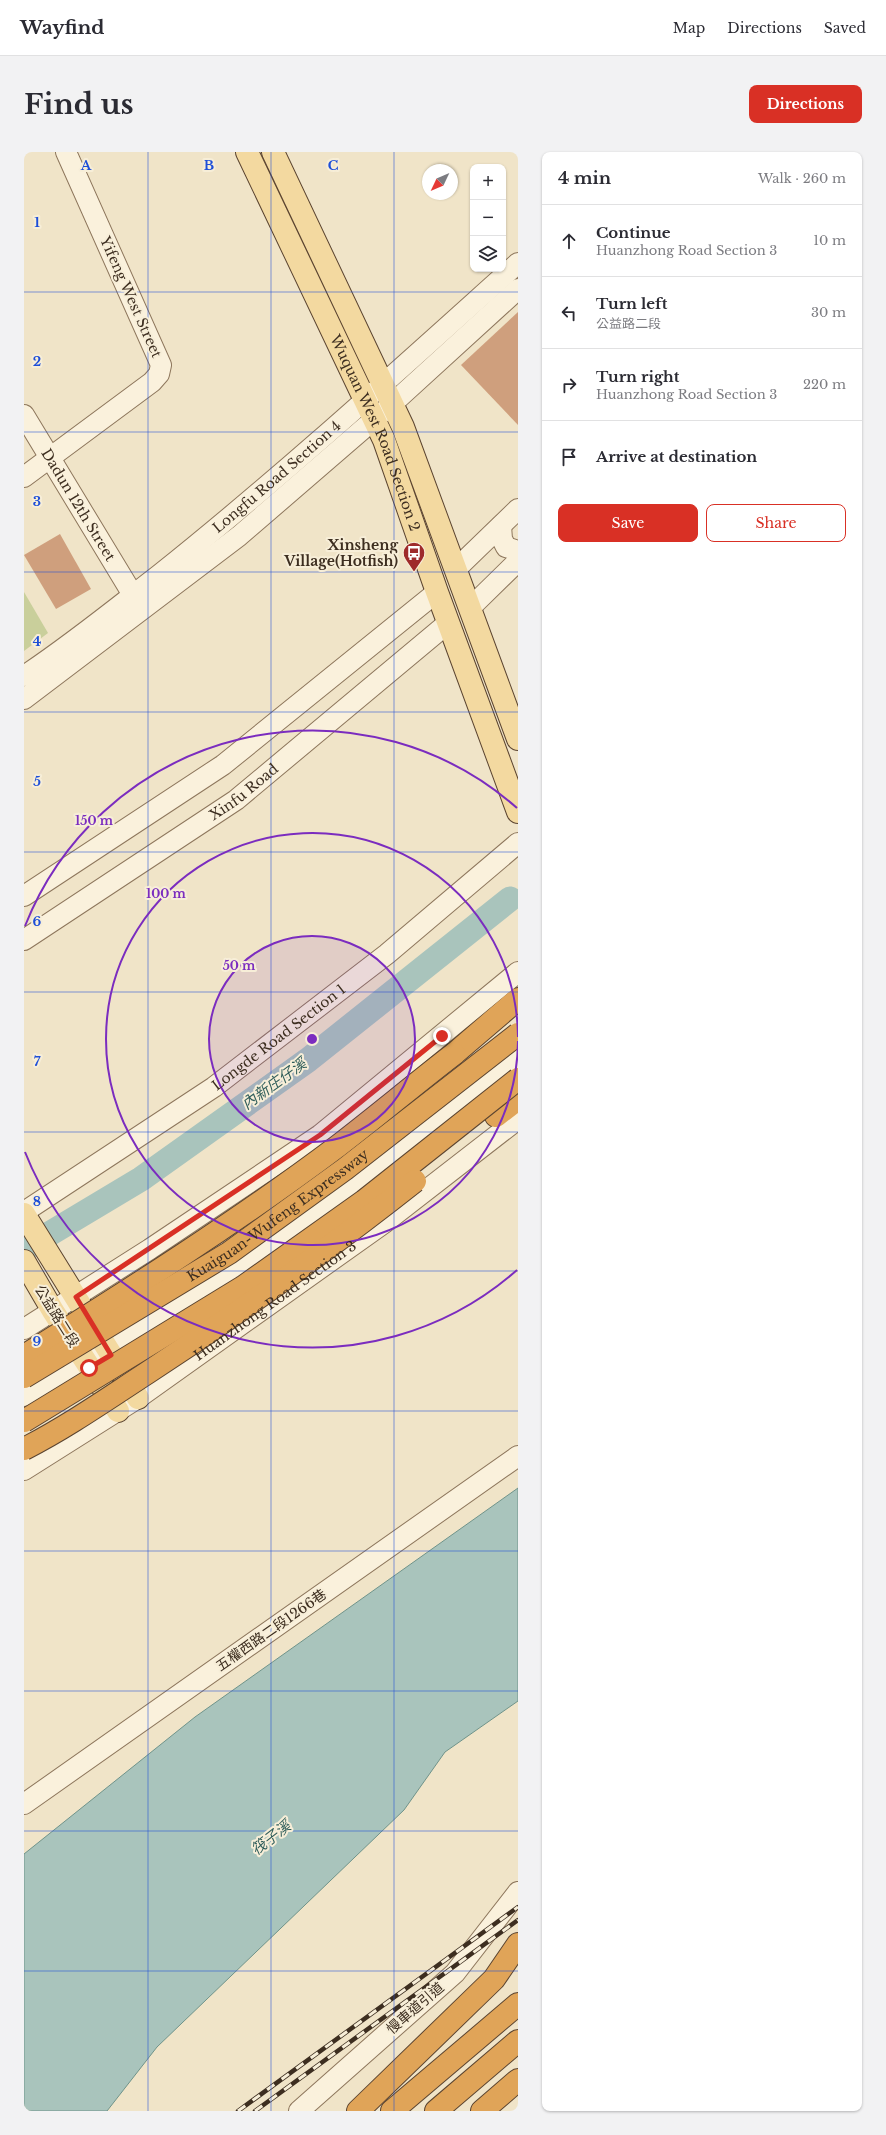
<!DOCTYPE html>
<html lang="en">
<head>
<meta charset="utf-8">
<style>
  body { margin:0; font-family:"Libre Baskerville","Noto Sans TC",serif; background:#f2f2f3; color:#2b2b33 }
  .controls { position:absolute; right:12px; top:12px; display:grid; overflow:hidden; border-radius:8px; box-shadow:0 1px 3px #0004 }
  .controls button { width:36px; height:36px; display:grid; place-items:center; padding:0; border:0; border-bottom:1px solid #e1e1e2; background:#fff; color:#2b2b33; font:20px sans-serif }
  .compass { position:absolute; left:398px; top:12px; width:36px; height:36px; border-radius:50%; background:#fff; box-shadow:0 1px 3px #0004; rotate:226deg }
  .stop { position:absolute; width:12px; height:12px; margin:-9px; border:3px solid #d93025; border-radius:50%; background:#fff }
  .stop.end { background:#d93025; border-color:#fff; box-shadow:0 1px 4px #0008 }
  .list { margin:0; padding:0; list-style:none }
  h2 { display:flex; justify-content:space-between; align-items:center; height:52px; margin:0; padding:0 16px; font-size:17px }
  h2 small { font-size:13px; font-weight:400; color:#7c7c81 }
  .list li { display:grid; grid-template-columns:26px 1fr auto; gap:12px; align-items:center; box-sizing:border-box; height:72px; padding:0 16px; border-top:1px solid #e1e1e2 }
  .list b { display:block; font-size:15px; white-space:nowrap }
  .list p { margin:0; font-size:13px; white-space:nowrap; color:#7c7c81 }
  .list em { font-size:13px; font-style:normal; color:#7c7c81 }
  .actions { display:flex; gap:8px; padding:12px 16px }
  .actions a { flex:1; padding:9px 0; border:1px solid #d93025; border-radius:8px; text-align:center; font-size:14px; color:#d93025 }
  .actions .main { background:#d93025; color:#fff }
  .icon { flex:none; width:22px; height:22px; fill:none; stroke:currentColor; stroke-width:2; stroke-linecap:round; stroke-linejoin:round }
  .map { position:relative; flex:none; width:494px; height:1959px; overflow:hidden; border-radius:8px }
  header { display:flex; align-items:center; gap:24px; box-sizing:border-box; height:56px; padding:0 20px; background:#fff; border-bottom:1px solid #e1e1e2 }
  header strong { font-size:19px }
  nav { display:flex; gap:22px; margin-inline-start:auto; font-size:14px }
  .intro { display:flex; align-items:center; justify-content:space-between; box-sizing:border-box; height:96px; padding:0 24px }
  h1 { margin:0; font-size:28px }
  .button { padding:10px 18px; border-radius:8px; background:#d93025; color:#fff; font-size:14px; font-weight:700 }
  main { display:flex; gap:24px; padding:0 24px }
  aside { flex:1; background:#fff; border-radius:8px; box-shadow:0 1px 3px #0004 }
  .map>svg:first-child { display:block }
  .green { fill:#c9cf9b }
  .water { fill:#a9c4bc; stroke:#6f938a }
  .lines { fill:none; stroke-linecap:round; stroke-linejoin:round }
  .river { stroke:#a9c4bc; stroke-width:25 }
  .building { fill:#cf9f7d }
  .minor-casing { stroke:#8d765c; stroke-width:22 }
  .major-casing { stroke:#5b4430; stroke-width:24 }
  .highway-casing { stroke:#5b4430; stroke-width:24 }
  .minor { stroke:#faf1dc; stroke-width:20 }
  .major { stroke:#f3d9a0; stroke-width:22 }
  .highway { stroke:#e0a458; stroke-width:22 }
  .rail-casing { stroke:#3d2e20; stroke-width:4.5 }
  .rail { stroke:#f7eed8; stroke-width:3; stroke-dasharray:9; stroke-linecap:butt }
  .highway-bridge-casing { stroke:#5b4430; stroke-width:24; stroke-linecap:butt }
  .highway-bridge { stroke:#e0a458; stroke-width:22 }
  .route { stroke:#d93025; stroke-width:5 }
  .grid { fill:none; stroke:#1d4ed8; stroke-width:1; stroke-opacity:0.55 }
  .ring { fill:none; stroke:#7b2cbf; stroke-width:2 }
  .labels { text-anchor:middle; stroke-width:4; stroke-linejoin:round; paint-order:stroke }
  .street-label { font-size:14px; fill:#3d2e20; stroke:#f7eed8 }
  .poi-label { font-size:14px; font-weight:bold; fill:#3d2e20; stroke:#f7eed8; text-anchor:end }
  .water-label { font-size:15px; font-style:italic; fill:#2f5d5a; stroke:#f7eed8 }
  .grid-label { font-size:13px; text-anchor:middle; font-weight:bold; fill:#1d4ed8; stroke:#f7eed8; stroke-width:4; stroke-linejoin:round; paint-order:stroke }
  .centre { fill:#7b2cbf; stroke:#f7eed8; stroke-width:2 }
  .ring-label { font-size:12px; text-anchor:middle; font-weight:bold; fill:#7b2cbf; stroke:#f7eed8; stroke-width:4; stroke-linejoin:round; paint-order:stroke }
</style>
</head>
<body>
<header>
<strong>Wayfind</strong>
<nav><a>Map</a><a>Directions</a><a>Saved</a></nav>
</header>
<div class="intro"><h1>Find us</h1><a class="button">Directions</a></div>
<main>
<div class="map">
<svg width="494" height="1959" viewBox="0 0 494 1959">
  <rect width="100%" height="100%" fill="#f0e4c8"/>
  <polygon class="green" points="0,440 24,481 0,499"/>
  <polygon class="water" points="494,1336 494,1549 421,1600 380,1658 133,1895 83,1959 0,1959 0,1702 171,1565"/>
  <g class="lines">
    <polyline class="river" points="0,1097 117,1027 284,908 486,747"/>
  </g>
  <g class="building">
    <polygon points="494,160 494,273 437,213"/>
    <polygon points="36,382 67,437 32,457 0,403"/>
  </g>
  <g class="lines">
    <g class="minor-casing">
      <g id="minor">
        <path id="s1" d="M0 263 109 443"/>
        <polyline points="0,325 128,230 135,222 137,213 42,0"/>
        <polyline points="477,374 478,387 482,395 494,399"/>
        <polyline points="432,417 494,357"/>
        <polyline points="446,456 494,409"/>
        <path id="s2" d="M0 524C47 493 91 457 135 423 259 324 376 217 494 111"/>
        <polyline points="0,547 215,384 368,252 494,137"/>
        <polyline points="0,744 199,613 413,440"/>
        <path id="s3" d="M0 788 212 648 424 471"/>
        <path id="s4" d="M0 1060 190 935 363 802 494 691"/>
        <polyline points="0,1177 126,1097 296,983 494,820"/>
        <polyline points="0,1244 213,1114 331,1030 494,903"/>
        <path id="s5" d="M0 1318 114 1246 360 1071 494 967"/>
        <polyline points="0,1652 494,1304"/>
        <polyline points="275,1959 431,1821 494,1740"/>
      </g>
    </g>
    <g class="major-casing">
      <g id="major">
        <path id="s6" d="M223 0 360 288 413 440 494 660"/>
        <polyline points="249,0 379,275 494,587"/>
        <polyline points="0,1062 114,1246"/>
        <polyline points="0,1109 29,1159 94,1259"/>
      </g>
    </g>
    <g class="highway-casing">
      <g id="highway">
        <polyline points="430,902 494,847"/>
        <polyline points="472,964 494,947"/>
        <polyline points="334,1959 470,1827 494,1792"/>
        <polyline points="368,1959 494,1852"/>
        <polyline points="412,1959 494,1889"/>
        <polyline points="458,1959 494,1928"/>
      </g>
    </g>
    <use href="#minor" class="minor"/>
    <use href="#major" class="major"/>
    <use href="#highway" class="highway"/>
    <g class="rail-casing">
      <g id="rail">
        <polyline points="214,1959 494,1755"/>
        <polyline points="231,1959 494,1768"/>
      </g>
    </g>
    <use href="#rail" class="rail"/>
    <g class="highway-bridge-casing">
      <g id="highway-bridge">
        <path d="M0 1204C107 1137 213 1070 314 994 353 964 391 932 430 902"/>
        <path id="s7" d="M0 1225 205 1101 321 1017 494 882"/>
        <polyline points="0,1269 219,1135 340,1049 494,927"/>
        <path d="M0 1297C43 1275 83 1247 123 1221 215 1161 305 1097 391 1029"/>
      </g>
    </g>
    <use href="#highway-bridge" class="highway-bridge"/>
  </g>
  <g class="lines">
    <polyline class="route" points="65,1216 87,1203 52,1145 296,983 418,884"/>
  </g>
  <path class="grid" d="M124 0V1959M247 0V1959M370 0V1959M0 140H494M0 280H494M0 420H494M0 560H494M0 700H494M0 840H494M0 980H494M0 1119H494M0 1259H494M0 1399H494M0 1539H494M0 1679H494M0 1819H494"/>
  <circle cx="288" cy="887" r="103" fill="#7b2cbf" fill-opacity=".12"/>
  <g class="ring">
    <circle cx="288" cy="887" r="103"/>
    <path d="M494 889A206 206 0 1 1 494 885"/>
    <path d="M493 1118A309 309 0 0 1 1 1000M1 774A309 309 0 0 1 493 656"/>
  </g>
  <defs>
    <g id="bus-pin" transform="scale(1.15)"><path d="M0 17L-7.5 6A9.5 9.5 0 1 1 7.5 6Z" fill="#9e2a2b" stroke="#f7eed8"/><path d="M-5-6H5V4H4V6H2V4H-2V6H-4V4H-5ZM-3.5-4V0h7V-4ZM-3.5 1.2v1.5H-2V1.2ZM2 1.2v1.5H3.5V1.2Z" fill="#fff"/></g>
  </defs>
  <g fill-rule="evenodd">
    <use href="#bus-pin" x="390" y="401"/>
  </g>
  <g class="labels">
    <g class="street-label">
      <text transform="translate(107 145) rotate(66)" y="5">Yifeng West Street</text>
      <text dy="5" stroke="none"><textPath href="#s6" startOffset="309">Wuquan West Road Section 2</textPath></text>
      <text dy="5" stroke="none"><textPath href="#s2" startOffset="322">Longfu Road Section 4</textPath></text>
      <text dy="5" stroke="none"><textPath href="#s1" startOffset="105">Dadun 12th Street</textPath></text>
      <text dy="5" stroke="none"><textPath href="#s3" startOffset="265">Xinfu Road</textPath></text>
      <text dy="5" stroke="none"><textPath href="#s4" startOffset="309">Longde Road Section 1</textPath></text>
      <text dy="5" stroke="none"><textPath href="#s7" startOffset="301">Kuaiguan-Wufeng Expressway</textPath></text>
      <text dy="5" stroke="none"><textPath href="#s5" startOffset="303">Huanzhong Road Section 3</textPath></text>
      <text transform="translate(33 1164) rotate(58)" y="5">公益路二段</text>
      <text transform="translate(247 1478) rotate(-35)" y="5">五權西路二段1266巷</text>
      <text transform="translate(391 1856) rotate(-41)" y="5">慢車道引道</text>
    </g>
    <g class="poi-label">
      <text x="374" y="398">Xinsheng<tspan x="374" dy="16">Village(Hotfish)</tspan></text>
    </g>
    <g class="water-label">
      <text transform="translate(250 932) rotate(-36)" y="5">內新庄仔溪</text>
      <text transform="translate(247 1686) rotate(-38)" y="5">筏子溪</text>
    </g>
  </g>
  <g class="grid-label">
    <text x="62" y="18">A</text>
    <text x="185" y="18">B</text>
    <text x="309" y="18">C</text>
    <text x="13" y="75">1</text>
    <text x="13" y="214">2</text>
    <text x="13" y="354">3</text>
    <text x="13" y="494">4</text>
    <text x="13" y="634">5</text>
    <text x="13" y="774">6</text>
    <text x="13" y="914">7</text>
    <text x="13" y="1054">8</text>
    <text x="13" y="1194">9</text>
  </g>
  <circle cx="288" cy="887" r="6" class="centre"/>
  <g class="ring-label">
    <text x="70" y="673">150 m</text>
    <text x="142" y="746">100 m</text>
    <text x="215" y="818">50 m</text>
  </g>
</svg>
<div class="controls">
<button>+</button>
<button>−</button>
<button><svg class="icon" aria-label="layers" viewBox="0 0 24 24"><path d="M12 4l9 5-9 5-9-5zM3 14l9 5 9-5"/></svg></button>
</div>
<svg class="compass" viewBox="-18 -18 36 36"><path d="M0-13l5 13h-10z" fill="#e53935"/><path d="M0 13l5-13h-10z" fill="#7c7c81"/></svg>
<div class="stop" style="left:65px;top:1216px"></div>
<div class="stop end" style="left:418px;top:884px"></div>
</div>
<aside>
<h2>4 min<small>Walk · 260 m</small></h2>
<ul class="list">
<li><svg class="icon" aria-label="ahead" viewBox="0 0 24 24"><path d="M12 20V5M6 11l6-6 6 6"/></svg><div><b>Continue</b><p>Huanzhong Road Section 3</p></div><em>10 m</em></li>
<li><svg class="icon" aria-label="left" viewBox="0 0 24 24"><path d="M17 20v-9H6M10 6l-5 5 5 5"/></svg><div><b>Turn left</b><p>公益路二段</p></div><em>30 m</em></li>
<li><svg class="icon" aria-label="right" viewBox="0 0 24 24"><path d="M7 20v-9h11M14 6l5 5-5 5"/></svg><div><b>Turn right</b><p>Huanzhong Road Section 3</p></div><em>220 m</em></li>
<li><svg class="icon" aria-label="arrive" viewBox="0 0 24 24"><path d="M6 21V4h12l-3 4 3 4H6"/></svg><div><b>Arrive at destination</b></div></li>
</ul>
<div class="actions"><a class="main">Save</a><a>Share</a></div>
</aside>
</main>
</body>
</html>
